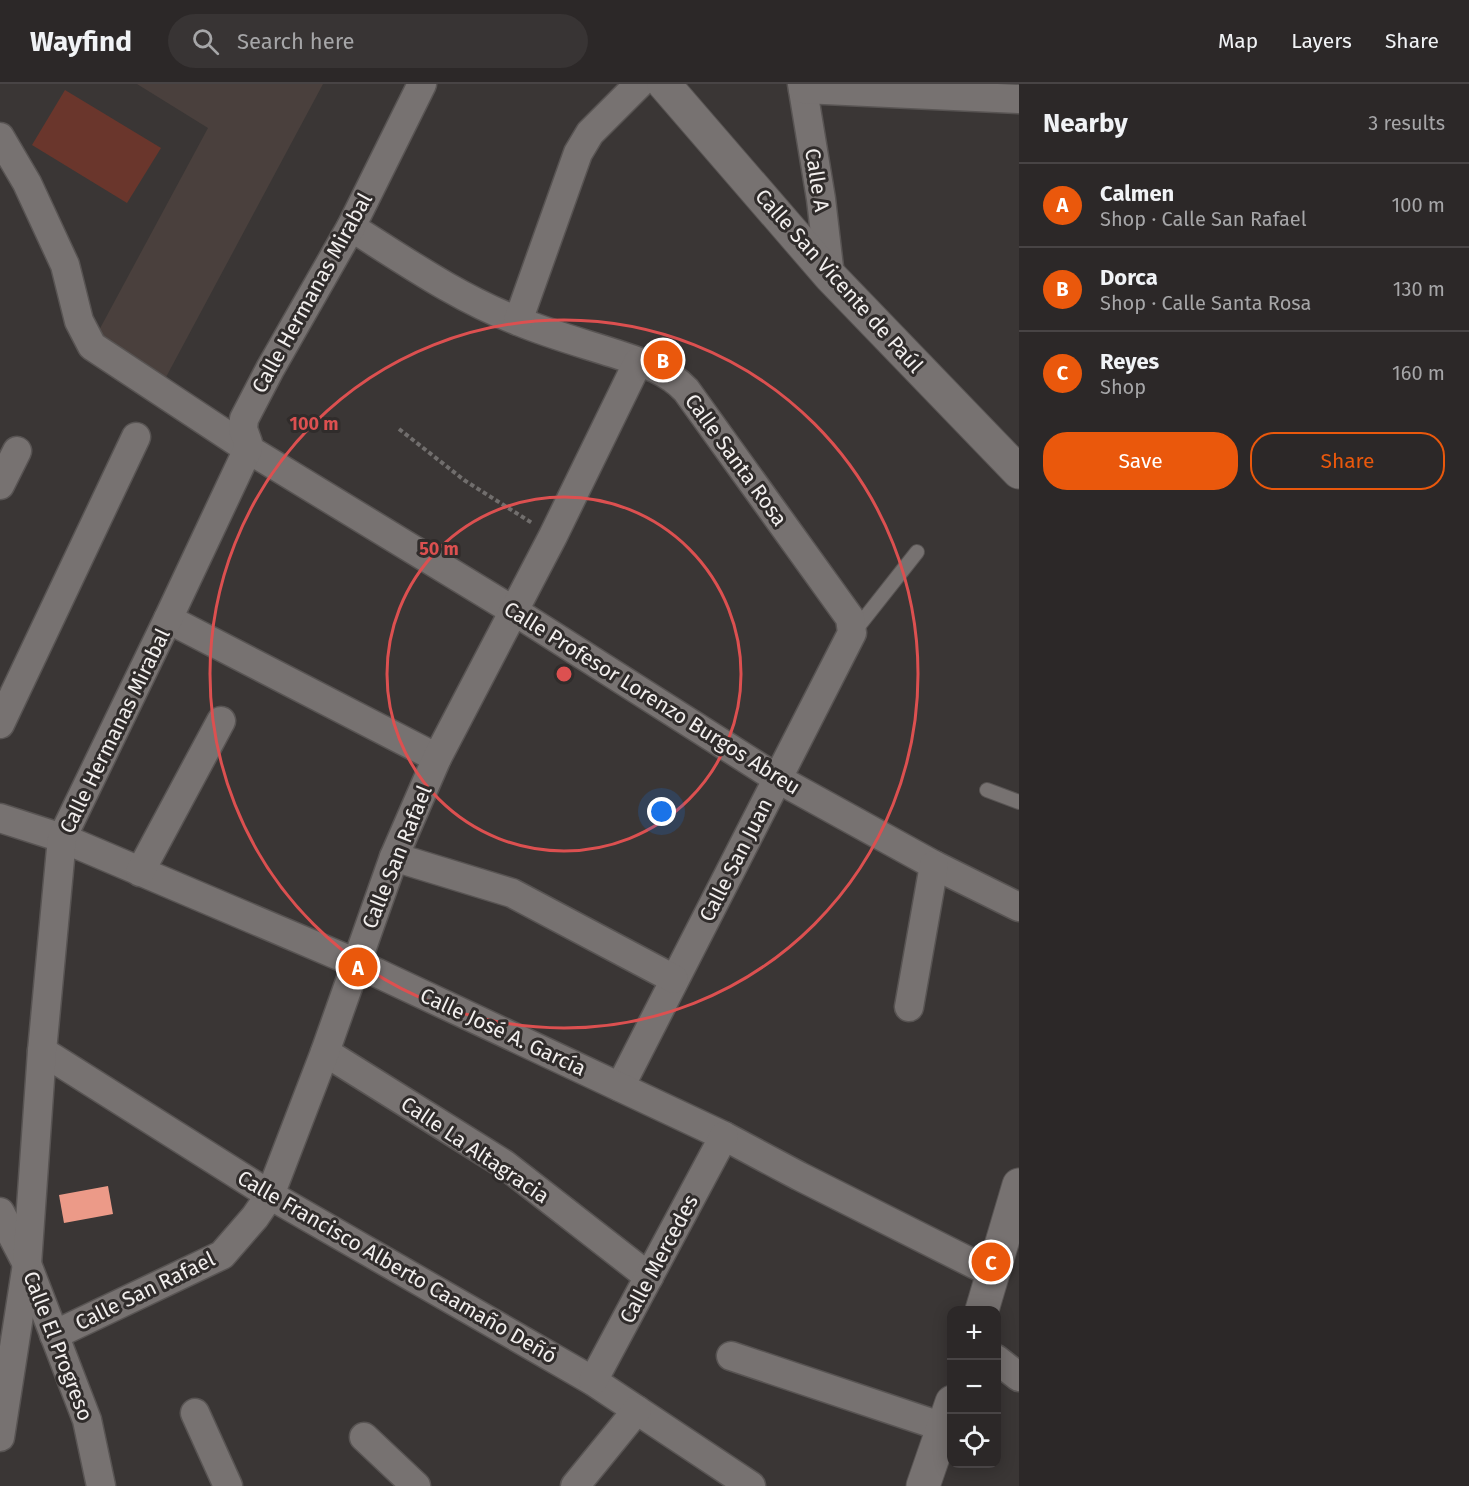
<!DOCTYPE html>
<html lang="en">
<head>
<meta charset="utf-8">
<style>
  body { margin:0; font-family:"Fira Sans",sans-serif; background:#383434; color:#f1f3f6 }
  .controls { position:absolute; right:18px; bottom:18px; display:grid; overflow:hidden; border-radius:12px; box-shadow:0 3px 15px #0003 }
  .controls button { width:54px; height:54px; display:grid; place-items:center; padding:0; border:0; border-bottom:2px solid #484445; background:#2c2828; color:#f1f3f6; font:30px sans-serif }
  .you { position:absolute; left:662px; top:728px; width:21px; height:21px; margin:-15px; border:4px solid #fff; border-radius:50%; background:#1a73e8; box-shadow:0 0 0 9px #1a73e833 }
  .badge { display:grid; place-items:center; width:39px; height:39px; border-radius:50%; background:#ea580c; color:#fff; font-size:20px; font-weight:700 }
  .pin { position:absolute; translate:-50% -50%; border:3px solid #fff; box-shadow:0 2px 6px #0006 }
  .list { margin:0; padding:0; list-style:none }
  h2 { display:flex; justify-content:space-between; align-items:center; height:78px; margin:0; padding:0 24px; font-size:26px }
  h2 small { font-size:20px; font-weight:400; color:#a6a6a8 }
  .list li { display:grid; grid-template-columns:39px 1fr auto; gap:18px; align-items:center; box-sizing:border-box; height:84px; padding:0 24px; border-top:2px solid #484445 }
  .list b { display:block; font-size:22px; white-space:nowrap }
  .list p { margin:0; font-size:20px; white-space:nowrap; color:#a6a6a8 }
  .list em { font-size:20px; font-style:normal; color:#a6a6a8 }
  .actions { display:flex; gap:12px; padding:18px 24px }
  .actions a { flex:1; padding:14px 0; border:2px solid #ea580c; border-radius:24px; text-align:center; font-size:21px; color:#ea580c }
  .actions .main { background:#ea580c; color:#fff }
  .icon { flex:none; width:33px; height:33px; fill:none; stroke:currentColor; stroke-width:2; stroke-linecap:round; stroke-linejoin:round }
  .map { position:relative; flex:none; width:1019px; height:1402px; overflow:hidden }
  header { display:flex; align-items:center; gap:36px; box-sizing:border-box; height:84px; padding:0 30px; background:#2c2828; border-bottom:2px solid #484445 }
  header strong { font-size:28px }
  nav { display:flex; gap:33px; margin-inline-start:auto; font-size:21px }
  .search { width:420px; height:54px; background:#383434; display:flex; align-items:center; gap:15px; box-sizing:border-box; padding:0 21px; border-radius:33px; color:#a6a6a8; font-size:22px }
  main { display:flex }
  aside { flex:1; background:#2c2828 }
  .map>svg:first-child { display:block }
  .built { fill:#4a403d }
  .green { fill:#6a362c }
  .building { fill:#ec9a88 }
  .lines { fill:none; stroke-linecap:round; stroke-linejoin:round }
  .service-casing { stroke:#585453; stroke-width:16 }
  .minor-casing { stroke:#585453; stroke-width:31 }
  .tertiary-casing { stroke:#585453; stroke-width:35 }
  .path { stroke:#716e6d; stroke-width:4; stroke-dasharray:4.5 3; stroke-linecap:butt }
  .service { stroke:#777271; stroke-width:14 }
  .minor { stroke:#777271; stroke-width:28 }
  .tertiary { stroke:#777271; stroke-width:33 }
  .ring { fill:none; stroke:#dc5050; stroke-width:3 }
  .labels { text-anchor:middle; stroke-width:6; stroke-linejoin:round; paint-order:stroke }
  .street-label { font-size:21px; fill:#f2efee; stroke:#302c2b }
  .centre { fill:#dc5050; stroke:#302c2b; stroke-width:3 }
  .ring-label { font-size:18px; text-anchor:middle; font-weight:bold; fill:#dc5050; stroke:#302c2b; stroke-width:6; stroke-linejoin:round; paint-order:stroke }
</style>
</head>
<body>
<header>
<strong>Wayfind</strong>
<div class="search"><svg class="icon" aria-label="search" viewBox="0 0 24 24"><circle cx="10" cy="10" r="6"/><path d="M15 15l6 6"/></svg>Search here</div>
<nav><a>Map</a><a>Layers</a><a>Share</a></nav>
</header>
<main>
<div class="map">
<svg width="1019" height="1402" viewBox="0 0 1019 1402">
  <rect width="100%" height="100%" fill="#3a3635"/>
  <polygon class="built" points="137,0 323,0 165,295 97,250 208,44"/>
  <polygon class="green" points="65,6 161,64 127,119 32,61"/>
  <polygon class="building" points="108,1102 113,1130 64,1139 59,1111"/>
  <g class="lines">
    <g class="service-casing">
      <g id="service">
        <polyline points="853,549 917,468"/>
        <polyline points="987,706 1019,718"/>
      </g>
    </g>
    <g class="minor-casing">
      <g id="minor">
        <polyline points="802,0 821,115 830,192"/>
        <polyline points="803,5 1019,15"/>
        <polyline points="0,53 27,99 65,181 79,237 92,262 248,365 514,527 778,695 934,781 1019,823"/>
        <path d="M351 143C405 177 458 214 518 237 549 250 582 259 613 269 640 278 666 285 686 306L850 534 852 549 620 1003"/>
        <polyline points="518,237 578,69 590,49 639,0"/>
        <polyline points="0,401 17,367"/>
        <polyline points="168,535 437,674"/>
        <polyline points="0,640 136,353"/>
        <polyline points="0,734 62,754 356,879 724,1052 799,1092 994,1190"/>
        <polyline points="394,773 512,809 674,895"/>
        <polyline points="140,788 221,637"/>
        <polyline points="909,923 934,781"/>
        <polyline points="42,967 270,1111 593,1297 751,1402"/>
        <polyline points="325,968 504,1080 649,1193"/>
        <polyline points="0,1128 27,1180 87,1336 101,1402"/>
        <polyline points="54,1251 222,1171 255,1133 270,1111 325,968 394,773 437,674 553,452 638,278"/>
        <polyline points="731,1272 943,1343"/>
        <polyline points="996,1275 1019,1293"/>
        <polyline points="593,1297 724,1052"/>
        <polyline points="195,1329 228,1402"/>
        <polyline points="0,1353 27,1180 42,967 62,754 168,535 248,365 248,359 243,345 244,335 270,285 351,143 422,0"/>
        <polyline points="364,1353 416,1402"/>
        <polyline points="575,1402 637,1326"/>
      </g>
    </g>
    <g class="tertiary-casing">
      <g id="tertiary">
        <polyline points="664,0 830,192 1019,388"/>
        <polyline points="982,1226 1019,1101"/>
        <polyline points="923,1402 952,1318"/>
      </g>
    </g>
    <polyline class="path" points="399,345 464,396 532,439"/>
    <use href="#service" class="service"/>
    <use href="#minor" class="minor"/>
    <use href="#tertiary" class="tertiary"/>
  </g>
  <g class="ring">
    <circle cx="564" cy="590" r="177"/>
    <circle cx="564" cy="590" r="354"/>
  </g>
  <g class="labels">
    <g class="street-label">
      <text transform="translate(817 96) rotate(81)" y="7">Calle A</text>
      <text transform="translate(839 197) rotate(48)" y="7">Calle San Vicente de Paúl</text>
      <text transform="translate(312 209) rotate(-61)" y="7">Calle Hermanas Mirabal</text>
      <text transform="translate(736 376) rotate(54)" y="7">Calle Santa Rosa</text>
      <text transform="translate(652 614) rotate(32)" y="7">Calle Profesor Lorenzo Burgos Abreu</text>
      <text transform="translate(115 647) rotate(-64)" y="7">Calle Hermanas Mirabal</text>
      <text transform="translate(397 773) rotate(-68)" y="7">Calle San Rafael</text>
      <text transform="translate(736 776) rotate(-63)" y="7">Calle San Juan</text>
      <text transform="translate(503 948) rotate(25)" y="7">Calle José A. García</text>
      <text transform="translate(475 1066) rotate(34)" y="7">Calle La Altagracia</text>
      <text transform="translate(659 1175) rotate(-62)" y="7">Calle Mercedes</text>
      <text transform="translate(397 1183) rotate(30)" y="7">Calle Francisco Alberto Caamaño Deñó</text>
      <text transform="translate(145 1207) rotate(-26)" y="7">Calle San Rafael</text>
      <text transform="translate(58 1262) rotate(69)" y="7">Calle El Progreso</text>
    </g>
  </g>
  <circle cx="564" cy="590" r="9" class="centre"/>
  <g class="ring-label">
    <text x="314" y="346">100 m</text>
    <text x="439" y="471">50 m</text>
  </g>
</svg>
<div class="controls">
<button>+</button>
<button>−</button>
<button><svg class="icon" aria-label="locate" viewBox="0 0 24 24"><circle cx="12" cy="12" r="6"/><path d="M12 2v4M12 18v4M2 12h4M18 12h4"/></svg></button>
</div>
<div class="you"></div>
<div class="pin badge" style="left:358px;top:883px">A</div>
<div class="pin badge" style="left:663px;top:276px">B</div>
<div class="pin badge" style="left:991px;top:1178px">C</div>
</div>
<aside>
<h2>Nearby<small>3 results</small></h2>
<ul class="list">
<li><span class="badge">A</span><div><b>Calmen</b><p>Shop · Calle San Rafael</p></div><em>100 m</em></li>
<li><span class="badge">B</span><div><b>Dorca</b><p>Shop · Calle Santa Rosa</p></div><em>130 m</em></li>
<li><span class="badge">C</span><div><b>Reyes</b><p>Shop</p></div><em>160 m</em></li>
</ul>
<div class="actions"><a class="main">Save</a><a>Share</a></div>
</aside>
</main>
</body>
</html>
